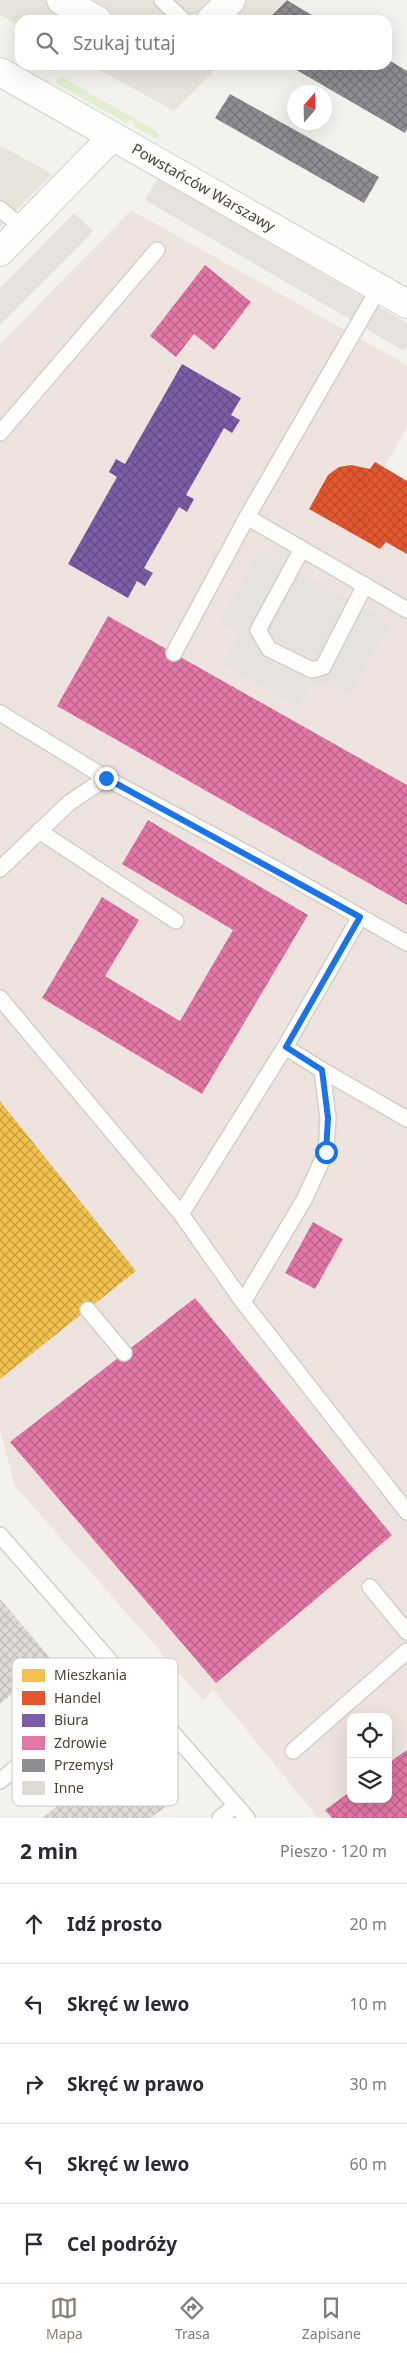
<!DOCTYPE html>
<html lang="pl">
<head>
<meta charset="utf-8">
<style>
  body { margin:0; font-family:"Noto Sans",sans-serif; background:#f2f2f3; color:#2b2b33 }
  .controls { position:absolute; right:15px; bottom:15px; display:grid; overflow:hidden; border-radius:10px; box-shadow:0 5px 20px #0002 }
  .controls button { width:45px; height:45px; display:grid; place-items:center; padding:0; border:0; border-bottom:1px solid #e1e1e2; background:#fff; color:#2b2b33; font:25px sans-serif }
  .compass { position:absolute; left:287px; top:85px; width:45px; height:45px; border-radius:50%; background:#fff; box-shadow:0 5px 20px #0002; rotate:20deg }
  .stop { position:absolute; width:15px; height:15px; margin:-11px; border:4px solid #1a73e8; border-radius:50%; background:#fff }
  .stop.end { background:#1a73e8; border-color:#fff; box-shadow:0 1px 5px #0008 }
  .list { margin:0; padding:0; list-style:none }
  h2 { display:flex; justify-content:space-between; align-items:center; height:65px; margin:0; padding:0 20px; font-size:21px }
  h2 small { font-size:16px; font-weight:400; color:#7c7c81 }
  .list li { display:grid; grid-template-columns:32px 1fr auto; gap:15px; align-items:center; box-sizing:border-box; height:80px; padding:0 20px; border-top:1px solid #e1e1e2 }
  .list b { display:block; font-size:19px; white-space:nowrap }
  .list em { font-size:16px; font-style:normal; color:#7c7c81 }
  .icon { flex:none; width:28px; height:28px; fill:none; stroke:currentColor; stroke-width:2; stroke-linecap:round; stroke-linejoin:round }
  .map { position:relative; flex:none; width:407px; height:1818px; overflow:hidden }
  .search { position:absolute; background:#fff; box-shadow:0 5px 20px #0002; left:15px; right:15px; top:15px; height:55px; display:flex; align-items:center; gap:12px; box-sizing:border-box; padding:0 18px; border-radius:15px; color:#7c7c81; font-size:19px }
  .sheet { height:465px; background:#fff }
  nav { display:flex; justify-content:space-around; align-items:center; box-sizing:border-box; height:70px; border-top:1px solid #e1e1e2; background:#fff; font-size:14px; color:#7c7c81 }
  nav a { display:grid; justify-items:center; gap:2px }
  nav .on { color:#868178 }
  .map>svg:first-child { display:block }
  .residential { fill:#e7e4dc }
  .medical { fill:#eee3df; fill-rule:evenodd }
  .green { fill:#e1eecf }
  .parking { fill:#e6e3df }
  .homes { fill:url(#homes-cross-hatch) }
  .shops { fill:url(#shops-cross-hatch) }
  .offices { fill:url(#offices-cross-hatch) }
  .health { fill:url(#health-cross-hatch) }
  .industry { fill:url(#industry-cross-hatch) }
  .building { fill:url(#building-cross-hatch) }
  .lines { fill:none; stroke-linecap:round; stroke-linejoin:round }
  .service-casing { stroke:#d2d0cb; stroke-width:18 }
  .minor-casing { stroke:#d2d0cb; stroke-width:30 }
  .tertiary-casing { stroke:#d2d0cb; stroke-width:30 }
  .service { stroke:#fdfdfc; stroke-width:15 }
  .minor { stroke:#fdfdfc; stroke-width:28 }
  .tertiary { stroke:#fdfdfc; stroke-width:28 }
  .route { stroke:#1a73e8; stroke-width:6 }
  .labels { text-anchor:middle; stroke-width:5; stroke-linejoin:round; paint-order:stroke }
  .street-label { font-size:15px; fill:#4b4439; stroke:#fff }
  .key { fill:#fff; stroke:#c9c7c4; stroke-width:1 }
  .key-label { font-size:14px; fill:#4b4439 }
</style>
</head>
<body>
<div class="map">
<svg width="407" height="1818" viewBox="0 0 407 1818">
  <defs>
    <pattern id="homes-cross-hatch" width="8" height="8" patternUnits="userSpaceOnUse" patternTransform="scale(1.25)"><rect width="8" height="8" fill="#f2c14e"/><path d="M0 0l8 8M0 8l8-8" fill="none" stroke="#c69e42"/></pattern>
    <pattern id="shops-cross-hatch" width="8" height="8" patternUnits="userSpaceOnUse" patternTransform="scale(1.25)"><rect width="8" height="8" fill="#e4572e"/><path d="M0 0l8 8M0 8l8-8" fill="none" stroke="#bb4a28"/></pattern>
    <pattern id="offices-cross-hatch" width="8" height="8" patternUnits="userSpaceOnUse" patternTransform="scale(1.25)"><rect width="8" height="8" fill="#7b5ea7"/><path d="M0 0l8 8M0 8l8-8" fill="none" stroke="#624c82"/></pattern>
    <pattern id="health-cross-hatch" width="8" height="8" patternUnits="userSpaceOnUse" patternTransform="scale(1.25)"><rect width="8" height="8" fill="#e377a8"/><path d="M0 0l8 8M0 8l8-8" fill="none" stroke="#ba638a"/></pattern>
    <pattern id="industry-cross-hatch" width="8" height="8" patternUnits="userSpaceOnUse" patternTransform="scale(1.25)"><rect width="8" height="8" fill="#8d8d92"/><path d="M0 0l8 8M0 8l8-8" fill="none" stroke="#757578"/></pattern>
    <pattern id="building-cross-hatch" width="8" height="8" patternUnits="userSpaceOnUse" patternTransform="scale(1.25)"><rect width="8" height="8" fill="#dedbd6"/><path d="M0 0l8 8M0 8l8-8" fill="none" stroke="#c0bdb8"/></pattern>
  </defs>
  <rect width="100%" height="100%" fill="#f4f2ee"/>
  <g class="residential">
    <polygon points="0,0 285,0 265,20 20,20 20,26 0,15"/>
    <polygon points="91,65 220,65 174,111"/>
    <polygon points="0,145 52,174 0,227"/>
  </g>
  <path class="medical" d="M131 210 407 365V427L384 468 407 481V1818H318L214 1690 203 1700 15 1486 0 1430V344ZM351 1717H388V1799H351Z"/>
  <polygon class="green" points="62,77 156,131 159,134 157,139 135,127 134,122 130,120 126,123 56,83 57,79"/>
  <g class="parking">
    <polygon points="158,178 407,323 407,347 404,351 145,200"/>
    <polygon points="74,213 93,231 0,325 0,288"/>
    <polygon points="260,549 390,623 349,695 329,684 309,687 298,707 223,664 240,634 220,622"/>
  </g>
  <polygon class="homes" points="0,1101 136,1271 0,1379"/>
  <polygon class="shops" points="375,462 407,481 407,554 386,542 380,549 309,509 328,475 339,467 351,465 370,469"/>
  <polygon class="offices" points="182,364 241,398 231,415 240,420 232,433 224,428 186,495 194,499 187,512 179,507 144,568 153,573 145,586 137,581 128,598 68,564 117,477 109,472 116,459 125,464"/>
  <g class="health">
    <polygon points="205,265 251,302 214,350 194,334 176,357 150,336"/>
    <polygon points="108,616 407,785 407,905 57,706"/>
    <polygon points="148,820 308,915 202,1094 42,998 102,897 139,920 105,976 180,1021 233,930 122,864"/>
    <polygon points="313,1222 343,1239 315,1289 285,1273"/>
    <polygon points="195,1298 392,1535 216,1683 10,1442"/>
    <polygon points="407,1750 407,1818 332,1818 325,1810 351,1791 351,1799 388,1799 388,1763"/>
  </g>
  <g class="industry">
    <polygon points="287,0 298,7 321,20 267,20"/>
    <polygon points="387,59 407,71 407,129 405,133 288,65 387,65"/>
    <polygon points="230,94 379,177 364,203 215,118"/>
  </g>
  <g class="building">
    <polygon points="0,1599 52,1660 0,1704"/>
    <polygon points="133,1747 174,1800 151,1818 42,1818"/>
  </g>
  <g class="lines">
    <g class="service-casing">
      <g id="service">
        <polyline points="162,0 183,20"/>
        <polyline points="0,209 23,228"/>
        <polyline points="0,433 157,250"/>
        <polyline points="247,517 407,610"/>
        <polyline points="302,549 258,630 269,649 312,670 323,667 365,585"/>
        <polyline points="174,653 247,517 379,288"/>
        <polyline points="0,713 106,778 69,803 0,869"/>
        <polyline points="106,778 276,869 407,943"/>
        <polyline points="39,831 176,921"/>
        <polyline points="360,917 285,1047 322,1070 407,1119"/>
        <polyline points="0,998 181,1214 243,1302 407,1512"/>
        <polyline points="181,1214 285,1047"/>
        <polyline points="243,1302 304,1200 326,1152 328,1118 322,1070"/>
        <polyline points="88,1310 124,1353"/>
        <polyline points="0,1535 247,1818"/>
        <polyline points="370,1587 407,1632"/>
        <polyline points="293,1751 407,1651"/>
        <polyline points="0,1781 123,1678"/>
        <polyline points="220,1818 236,1805"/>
      </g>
    </g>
    <g class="minor-casing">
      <g id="minor">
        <polyline points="61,0 97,20"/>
        <polyline points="211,20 231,0"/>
        <polyline points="0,252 113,136"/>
      </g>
    </g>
    <g class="tertiary-casing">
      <g id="tertiary">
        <path id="s1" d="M0 72 407 304"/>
      </g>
    </g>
    <use href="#service" class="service"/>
    <use href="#minor" class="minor"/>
    <use href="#tertiary" class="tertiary"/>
  </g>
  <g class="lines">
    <polyline class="route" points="106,778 360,917 286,1047 322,1070 328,1118 326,1152"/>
  </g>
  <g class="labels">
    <g class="street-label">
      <text dy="5" stroke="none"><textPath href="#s1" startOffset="234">Powstańców Warszawy</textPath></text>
    </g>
  </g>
  <rect x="12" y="1658" width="166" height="148" rx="8" class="key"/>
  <rect x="22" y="1669" width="23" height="13" fill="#f2c14e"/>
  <rect x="22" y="1691" width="23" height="14" fill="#e4572e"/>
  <rect x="22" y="1714" width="23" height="13" fill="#7b5ea7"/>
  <rect x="22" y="1736" width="23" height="14" fill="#e377a8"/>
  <rect x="22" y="1759" width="23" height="13" fill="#8d8d92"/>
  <rect x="22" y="1781" width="23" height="14" fill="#dedbd6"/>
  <g class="key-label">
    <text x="54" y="1680">Mieszkania</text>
    <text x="54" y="1703">Handel</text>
    <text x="54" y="1725">Biura</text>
    <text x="54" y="1748">Zdrowie</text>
    <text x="54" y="1770">Przemysł</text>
    <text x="54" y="1793">Inne</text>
  </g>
</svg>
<div class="controls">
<button><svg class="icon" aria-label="locate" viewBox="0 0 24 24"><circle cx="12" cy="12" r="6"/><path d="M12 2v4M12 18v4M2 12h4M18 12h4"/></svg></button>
<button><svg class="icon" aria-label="layers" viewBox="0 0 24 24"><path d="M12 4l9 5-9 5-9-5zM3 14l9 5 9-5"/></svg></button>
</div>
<svg class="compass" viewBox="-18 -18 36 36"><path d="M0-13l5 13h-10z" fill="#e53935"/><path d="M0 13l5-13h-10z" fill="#7c7c81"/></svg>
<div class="stop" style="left:326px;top:1152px"></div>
<div class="stop end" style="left:106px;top:778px"></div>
<div class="search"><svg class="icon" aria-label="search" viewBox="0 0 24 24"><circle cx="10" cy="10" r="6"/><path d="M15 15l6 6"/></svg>Szukaj tutaj</div>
</div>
<section class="sheet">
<h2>2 min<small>Pieszo · 120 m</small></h2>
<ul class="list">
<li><svg class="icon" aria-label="ahead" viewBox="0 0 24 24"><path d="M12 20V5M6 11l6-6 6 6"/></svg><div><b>Idź prosto</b></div><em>20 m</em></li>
<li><svg class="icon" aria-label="left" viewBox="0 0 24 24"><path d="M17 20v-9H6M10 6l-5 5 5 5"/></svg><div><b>Skręć w lewo</b></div><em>10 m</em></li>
<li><svg class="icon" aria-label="right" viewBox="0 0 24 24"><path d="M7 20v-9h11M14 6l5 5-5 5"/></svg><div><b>Skręć w prawo</b></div><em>30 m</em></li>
<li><svg class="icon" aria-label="left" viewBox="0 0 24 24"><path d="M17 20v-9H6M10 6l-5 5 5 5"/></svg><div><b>Skręć w lewo</b></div><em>60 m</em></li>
<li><svg class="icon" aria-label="arrive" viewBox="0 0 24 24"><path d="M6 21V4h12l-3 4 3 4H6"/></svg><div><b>Cel podróży</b></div></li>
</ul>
</section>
<nav>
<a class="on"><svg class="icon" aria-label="map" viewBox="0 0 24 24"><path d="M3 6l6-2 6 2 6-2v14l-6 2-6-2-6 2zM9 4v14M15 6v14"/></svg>Mapa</a>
<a><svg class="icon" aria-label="directions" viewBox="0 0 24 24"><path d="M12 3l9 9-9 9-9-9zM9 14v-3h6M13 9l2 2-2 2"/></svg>Trasa</a>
<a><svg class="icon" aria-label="saved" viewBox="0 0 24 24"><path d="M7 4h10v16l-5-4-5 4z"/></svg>Zapisane</a>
</nav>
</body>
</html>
